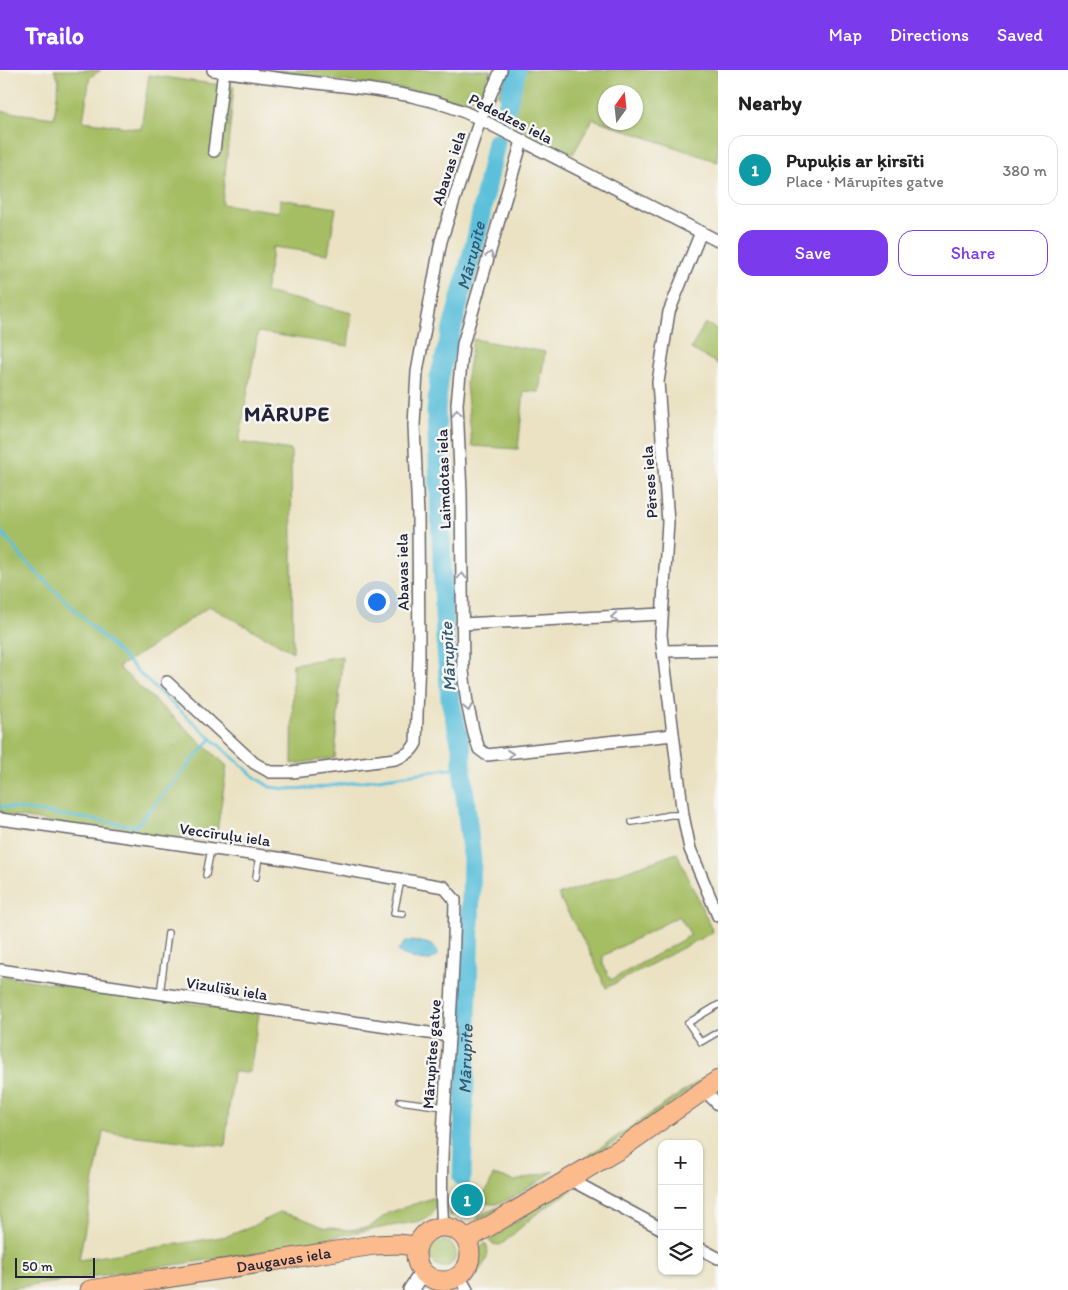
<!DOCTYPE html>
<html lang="en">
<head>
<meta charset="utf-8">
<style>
  body { margin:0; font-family:Itim,sans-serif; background:#f6f6f6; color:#222 }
  .controls { position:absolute; right:15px; bottom:15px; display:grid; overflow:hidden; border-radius:10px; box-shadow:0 1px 4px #0004 }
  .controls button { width:45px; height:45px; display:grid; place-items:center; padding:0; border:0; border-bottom:1px solid #e0e0e0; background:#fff; color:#222; font:25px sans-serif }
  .compass { position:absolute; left:598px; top:15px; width:45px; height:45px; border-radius:50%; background:#fff; box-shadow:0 1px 4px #0004; rotate:15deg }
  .scale { position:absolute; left:15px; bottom:12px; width:80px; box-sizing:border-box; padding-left:5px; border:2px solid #22223b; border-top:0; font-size:14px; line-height:18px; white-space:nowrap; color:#22223b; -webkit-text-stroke:4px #f6f6f2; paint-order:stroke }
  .you { position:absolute; left:376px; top:531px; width:18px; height:18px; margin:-12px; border:4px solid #fff; border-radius:50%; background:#1a73e8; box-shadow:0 0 0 8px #1a73e833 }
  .badge { display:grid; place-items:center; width:32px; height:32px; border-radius:50%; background:#7c3aed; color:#fff; font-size:16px; font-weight:700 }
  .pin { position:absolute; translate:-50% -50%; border:2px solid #fff; box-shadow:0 1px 5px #0006 }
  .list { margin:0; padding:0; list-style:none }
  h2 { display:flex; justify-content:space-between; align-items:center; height:65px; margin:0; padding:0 20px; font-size:21px }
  h2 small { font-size:16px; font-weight:400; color:#767676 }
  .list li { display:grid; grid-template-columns:32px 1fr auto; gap:15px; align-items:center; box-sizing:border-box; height:70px; margin:0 10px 10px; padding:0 10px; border:1px solid #e0e0e0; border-radius:15px }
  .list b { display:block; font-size:19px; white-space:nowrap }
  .list p { margin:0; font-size:16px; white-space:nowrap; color:#767676 }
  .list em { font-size:16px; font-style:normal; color:#767676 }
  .actions { display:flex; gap:10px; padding:15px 20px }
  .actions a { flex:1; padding:11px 0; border:1px solid #7c3aed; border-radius:15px; text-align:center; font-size:18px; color:#7c3aed }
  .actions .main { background:#7c3aed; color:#fff }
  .icon { flex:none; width:28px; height:28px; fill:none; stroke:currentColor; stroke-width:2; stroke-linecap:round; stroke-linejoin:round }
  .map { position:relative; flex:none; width:718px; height:1220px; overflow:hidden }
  header { display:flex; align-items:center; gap:30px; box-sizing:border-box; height:70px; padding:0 25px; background:#7c3aed; color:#fff }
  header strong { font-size:24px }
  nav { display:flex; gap:28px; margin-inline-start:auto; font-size:18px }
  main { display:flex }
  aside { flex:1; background:#fff }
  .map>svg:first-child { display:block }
  .green { fill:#a5be64; stroke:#647050; fill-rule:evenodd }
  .water { fill:#5cc0db; stroke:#3f718b }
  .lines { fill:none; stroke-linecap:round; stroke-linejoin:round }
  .stream { stroke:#5cc0db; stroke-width:3 }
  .river { stroke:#5cc0db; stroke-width:19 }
  .service-casing { stroke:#68656b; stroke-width:8 }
  .minor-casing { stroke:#68656b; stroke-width:14 }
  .tertiary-casing { stroke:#68656b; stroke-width:18 }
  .primary-casing { stroke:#68656b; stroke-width:21 }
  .service { stroke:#fff; stroke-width:5.5 }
  .minor { stroke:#fff; stroke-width:11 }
  .tertiary { stroke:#fff; stroke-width:15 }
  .primary { stroke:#fbbb8d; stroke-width:19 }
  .oneway { stroke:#9c9ca7 }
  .labels { text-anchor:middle; stroke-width:5; stroke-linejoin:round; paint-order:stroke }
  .street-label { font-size:16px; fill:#22223b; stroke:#f6f6f2 }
  .water-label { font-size:18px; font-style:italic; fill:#365973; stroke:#f6f6f2 }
  .district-label { font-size:21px; font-weight:bold; letter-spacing:1px; fill:#22223b; stroke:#f6f6f2 }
</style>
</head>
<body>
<header>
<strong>Trailo</strong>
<nav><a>Map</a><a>Directions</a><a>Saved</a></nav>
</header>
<main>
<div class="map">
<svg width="718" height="1220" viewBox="0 0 718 1220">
  <rect width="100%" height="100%" fill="#f6f6f2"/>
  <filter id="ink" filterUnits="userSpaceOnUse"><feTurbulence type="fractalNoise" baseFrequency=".02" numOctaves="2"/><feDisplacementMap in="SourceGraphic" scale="10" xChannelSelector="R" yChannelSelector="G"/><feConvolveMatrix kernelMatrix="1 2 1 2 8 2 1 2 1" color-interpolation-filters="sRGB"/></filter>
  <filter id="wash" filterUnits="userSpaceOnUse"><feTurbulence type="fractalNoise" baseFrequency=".0096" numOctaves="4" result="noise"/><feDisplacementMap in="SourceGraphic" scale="20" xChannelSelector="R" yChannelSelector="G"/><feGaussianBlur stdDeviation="1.12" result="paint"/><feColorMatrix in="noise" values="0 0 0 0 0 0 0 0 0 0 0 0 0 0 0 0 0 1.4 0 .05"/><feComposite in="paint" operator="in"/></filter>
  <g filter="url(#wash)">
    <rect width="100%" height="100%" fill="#ebe2c3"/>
    <g class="green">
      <polygon points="54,0 101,0 90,7 83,51 141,59 149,5 234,17 222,134 279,142 280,129 336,138 328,184 273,177 265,222 352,243 348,276 258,262 239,372 291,380 293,582 209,536 148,579 118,597 227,696 216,768 141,766 0,744 0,41 54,48 59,11"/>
      <polygon points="264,0 491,0 481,24 475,29 466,27 463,36 440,27 416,21"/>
      <path d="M508 0H718V92L593 49 573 84 519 58 500 44 504 30 498 25ZM606 22H636V52H606Z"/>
      <polygon points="705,253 718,260 718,294 691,279"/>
      <polygon points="473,269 545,282 539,322 524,321 518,379 472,376 466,313"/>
      <polygon points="342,586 335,688 292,694 293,594"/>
      <path d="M677 783 713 862 606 918 589 880 558 825ZM679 846 691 865 611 910 603 895V886Z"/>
      <polygon points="0,906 259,943 250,1002 233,1002 225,1076 103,1062 79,1190 227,1166 251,1157 280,1142 302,1148 323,1157 349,1160 370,1157 388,1143 435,1127 436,1138 430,1146 420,1151 363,1161 257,1183 0,1220"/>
      <polygon points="718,998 718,1001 616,1072 478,1151 478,1147 480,1145 508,1133 588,1086"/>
      <path d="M554 1101C543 1109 509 1132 496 1134 488 1135 480 1131 475 1125 488 1126 489 1115 493 1105L515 1111Z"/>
      <polygon points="566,1119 573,1119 535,1145 502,1174 499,1175 492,1174 489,1170 505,1160 505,1159"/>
      <polygon points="458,1126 471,1126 469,1140 465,1144 449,1146 449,1134 452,1128"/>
      <circle cx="443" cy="1184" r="13"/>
      <path d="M485 1173C494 1186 479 1201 471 1210L470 1206 480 1179Z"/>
    </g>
    <path class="water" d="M407 871C418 872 437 871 437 885 428 897 412 887 401 884L398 881 404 873Z"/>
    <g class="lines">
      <g class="stream">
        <polyline points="0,460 24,490 159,622 256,708 270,717 286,719 315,718 462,697"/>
        <polyline points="0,736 136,756 211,669"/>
      </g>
      <g class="river">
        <polyline points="505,44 517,0"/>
        <path id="s1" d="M462 1107 472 790 462 697V681L450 629 445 568 436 341 439 308 477 164 496 72"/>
      </g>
    </g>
  </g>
  <g filter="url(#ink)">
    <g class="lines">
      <g class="service-casing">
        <g id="service">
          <polyline points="632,752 670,745 683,745"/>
          <polyline points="206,805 211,779"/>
          <polyline points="256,807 259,786"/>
          <polyline points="401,810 394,843 403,844"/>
          <polyline points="160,924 168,863"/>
          <polyline points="718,935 688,953 701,972 718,962"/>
          <polyline points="400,1031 444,1037"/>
        </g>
      </g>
      <g class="minor-casing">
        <g id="minor">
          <path d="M213 0C256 6 299 11 343 16 391 22 436 27 480 49L718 171"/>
          <polyline points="522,71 463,274 457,334 461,424 463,601 467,633 474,664 479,679 487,685 673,665"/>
          <polyline points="214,81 224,0"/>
          <polyline points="701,162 669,242 658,312 668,452 661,565 683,745 690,779 718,846"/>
          <polyline points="462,554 662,544"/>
          <polyline points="663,581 718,580"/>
          <path d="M167 612 254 693 270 702H292L395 689C405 685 411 683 416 673L419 587 418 446 414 355 417 302 441 171 480 49 501 0"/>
          <path d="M0 749 285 789 444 817 455 830C454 886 451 941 447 997 444 1050 439 1105 443 1157"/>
          <polyline points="0,900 449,966"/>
          <polyline points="704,1020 718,1034"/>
          <polyline points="569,1109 662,1159"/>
          <polyline points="699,1178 718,1188"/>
          <polyline points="459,1206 467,1220"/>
        </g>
      </g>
      <g class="tertiary-casing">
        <polyline id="tertiary" points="411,1220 423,1202"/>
      </g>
      <g class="primary-casing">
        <g id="primary">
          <circle cx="443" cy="1184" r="27"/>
          <polyline points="466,1170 623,1077 718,1010"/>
          <path id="s2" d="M90 1220 374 1175 397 1174 417 1176"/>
        </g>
      </g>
      <use href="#service" class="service"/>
      <use href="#minor" class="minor"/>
      <use href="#tertiary" class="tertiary"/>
      <use href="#primary" class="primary"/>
    </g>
    <defs><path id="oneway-chevron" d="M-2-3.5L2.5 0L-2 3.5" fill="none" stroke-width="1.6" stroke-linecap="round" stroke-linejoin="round" transform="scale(1.25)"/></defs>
    <g class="oneway">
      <use href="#oneway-chevron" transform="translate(490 185) rotate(-74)"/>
      <use href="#oneway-chevron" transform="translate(457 343) rotate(-93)"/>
      <use href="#oneway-chevron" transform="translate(462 506) rotate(-90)"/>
      <use href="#oneway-chevron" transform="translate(614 547) rotate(177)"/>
      <use href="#oneway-chevron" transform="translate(468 638) rotate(79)"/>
      <use href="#oneway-chevron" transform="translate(510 684) rotate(-6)"/>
    </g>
  </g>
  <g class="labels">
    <g class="street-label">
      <text transform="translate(511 48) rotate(27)" y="6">Pededzes iela</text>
      <text transform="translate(448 98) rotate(-72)" y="6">Abavas iela</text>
      <text transform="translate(443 409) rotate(-92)" y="6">Laimdotas iela</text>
      <text transform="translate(649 412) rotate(-94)" y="6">Pērses iela</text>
      <text transform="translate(402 502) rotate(-91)" y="6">Abavas iela</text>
      <text transform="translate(225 764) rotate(8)" y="6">Veccīruļu iela</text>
      <text transform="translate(227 918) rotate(9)" y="6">Vizulīšu iela</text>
      <text transform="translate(431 984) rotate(-86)" y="6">Mārupītes gatve</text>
      <text dy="6" stroke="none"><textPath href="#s2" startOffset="196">Daugavas iela</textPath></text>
    </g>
    <g class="water-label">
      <text dy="6" stroke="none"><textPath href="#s1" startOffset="928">Mārupīte</textPath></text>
      <text transform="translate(448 587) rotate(-93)" y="6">Mārupīte</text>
      <text dy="6" stroke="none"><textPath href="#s1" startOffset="118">Mārupīte</textPath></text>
    </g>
    <g class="district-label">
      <text x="287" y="351">MĀRUPE</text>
    </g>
  </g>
</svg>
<div class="controls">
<button>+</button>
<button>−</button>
<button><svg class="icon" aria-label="layers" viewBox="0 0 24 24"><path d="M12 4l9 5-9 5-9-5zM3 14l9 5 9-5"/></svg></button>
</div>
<svg class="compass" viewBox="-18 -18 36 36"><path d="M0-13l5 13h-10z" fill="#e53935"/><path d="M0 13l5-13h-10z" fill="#767676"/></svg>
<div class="scale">50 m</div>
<div class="you"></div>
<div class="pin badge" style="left:467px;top:1130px;background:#0f9aa8">1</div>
</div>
<aside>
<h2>Nearby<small></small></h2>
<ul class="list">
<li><span class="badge" style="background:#0f9aa8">1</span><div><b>Pupuķis ar ķirsīti</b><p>Place · Mārupītes gatve</p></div><em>380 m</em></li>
</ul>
<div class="actions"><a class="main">Save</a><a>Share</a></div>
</aside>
</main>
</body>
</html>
